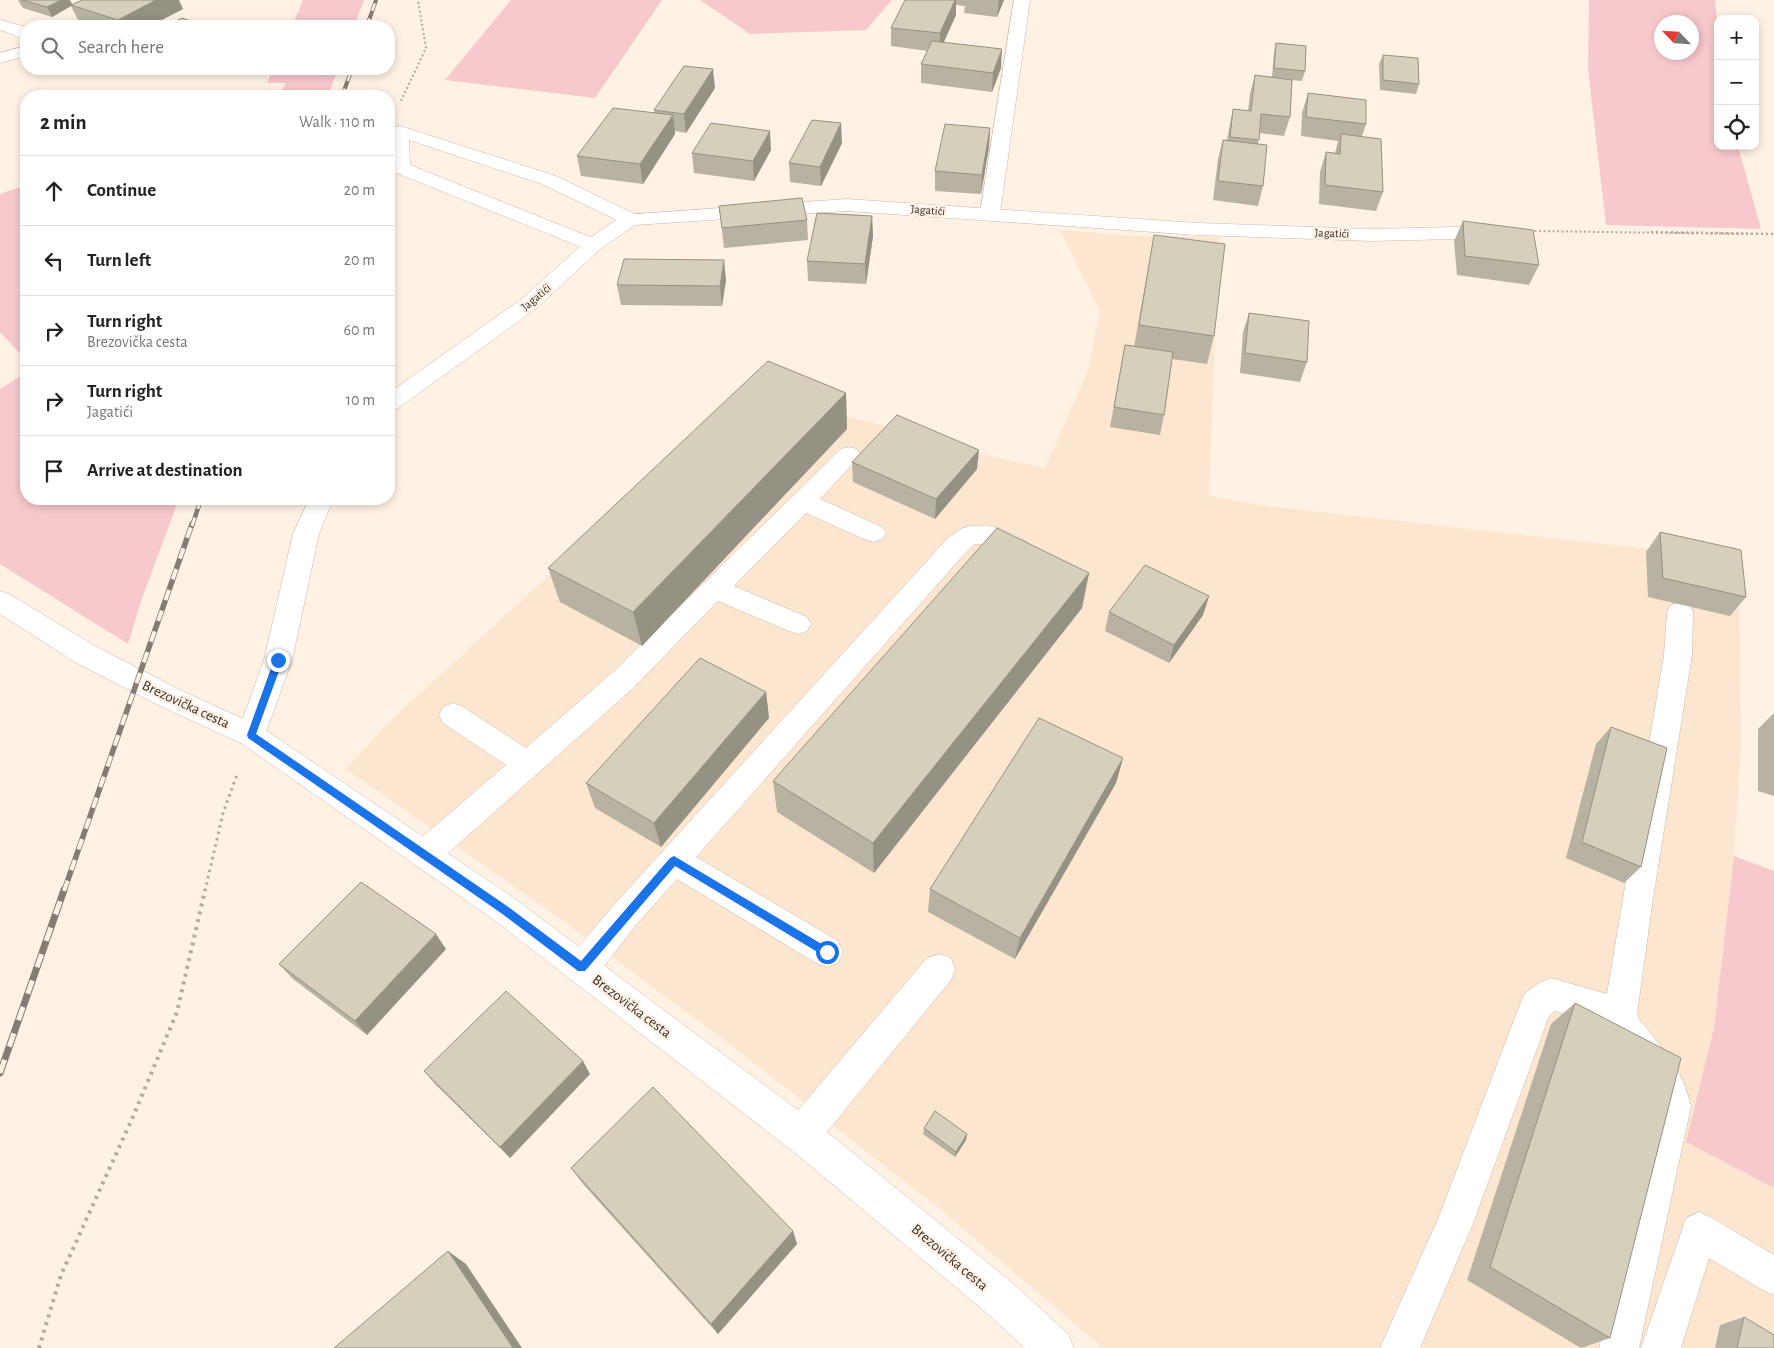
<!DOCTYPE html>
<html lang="en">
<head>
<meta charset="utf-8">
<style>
  body { margin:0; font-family:"Alegreya Sans",sans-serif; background:#f6f6f6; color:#222 }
  .controls { position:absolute; right:15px; top:15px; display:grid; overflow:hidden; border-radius:10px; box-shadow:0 2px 8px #0003 }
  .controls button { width:45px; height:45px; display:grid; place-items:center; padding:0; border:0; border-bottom:1px solid #e0e0e0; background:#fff; color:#222; font:25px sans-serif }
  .compass { position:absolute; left:1654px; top:15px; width:45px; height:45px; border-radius:50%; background:#fff; box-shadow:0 2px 8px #0003; rotate:295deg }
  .stop { position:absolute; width:15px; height:15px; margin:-11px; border:4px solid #1a73e8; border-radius:50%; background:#fff }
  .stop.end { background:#1a73e8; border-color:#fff; box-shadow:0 1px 5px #0008 }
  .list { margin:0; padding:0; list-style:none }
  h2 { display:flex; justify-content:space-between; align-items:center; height:65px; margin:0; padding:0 20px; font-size:21px }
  h2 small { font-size:16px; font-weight:400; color:#767676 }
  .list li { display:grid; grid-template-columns:32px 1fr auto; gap:15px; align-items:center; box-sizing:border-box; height:70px; padding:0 20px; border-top:1px solid #e0e0e0 }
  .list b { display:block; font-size:19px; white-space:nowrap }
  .list p { margin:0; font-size:16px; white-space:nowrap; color:#767676 }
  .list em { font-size:16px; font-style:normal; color:#767676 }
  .icon { flex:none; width:28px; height:28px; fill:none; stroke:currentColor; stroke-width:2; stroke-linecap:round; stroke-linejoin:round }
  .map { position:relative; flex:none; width:1774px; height:1348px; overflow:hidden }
  .search { position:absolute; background:#fff; box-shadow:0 2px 8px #0003; left:20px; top:20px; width:375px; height:55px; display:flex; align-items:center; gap:12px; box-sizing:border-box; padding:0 18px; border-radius:20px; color:#767676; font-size:19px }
  .panel { position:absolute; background:#fff; box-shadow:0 2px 8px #0003; left:20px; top:90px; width:375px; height:415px; border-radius:20px }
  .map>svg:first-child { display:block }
  .built { fill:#fde6d0 }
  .green { fill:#f7c8cc; fill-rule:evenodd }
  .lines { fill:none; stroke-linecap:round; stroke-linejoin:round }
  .service-casing { stroke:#c9b9a9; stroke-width:1 }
  .minor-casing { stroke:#c9b9a9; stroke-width:1 }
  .secondary-casing { stroke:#c9b9a9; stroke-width:1 }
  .path-far3 { stroke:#b4a99f; stroke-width:2; stroke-dasharray:2 2.5; stroke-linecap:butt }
  .path-far2 { stroke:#b4a99f; stroke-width:2.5; stroke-dasharray:2 3; stroke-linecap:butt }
  .path-far1 { stroke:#b4a99f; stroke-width:3; stroke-dasharray:2.5 4; stroke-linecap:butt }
  .path { stroke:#b4a99f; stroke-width:4; stroke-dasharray:3 5; stroke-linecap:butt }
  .service { fill:#fff; fill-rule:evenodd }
  .minor { fill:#fff; fill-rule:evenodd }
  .secondary { fill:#fff; fill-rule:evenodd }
  .rail-far3-casing { stroke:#847b73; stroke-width:4 }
  .rail-far2-casing { stroke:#847b73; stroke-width:4.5 }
  .rail-far1-casing { stroke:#847b73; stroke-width:5.5 }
  .rail-casing { stroke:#847b73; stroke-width:7 }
  .rail-far3 { stroke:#fff1e4; stroke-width:2.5; stroke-dasharray:8; stroke-linecap:butt }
  .rail-far2 { stroke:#fff1e4; stroke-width:3; stroke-dasharray:9; stroke-linecap:butt }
  .rail-far1 { stroke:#fff1e4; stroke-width:4; stroke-dasharray:11; stroke-linecap:butt }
  .rail { stroke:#fff1e4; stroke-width:5; stroke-dasharray:14; stroke-linecap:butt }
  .wall { fill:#b7b2a1 }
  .shaded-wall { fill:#959183 }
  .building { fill:#d5cfbb; stroke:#959183 }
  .route { fill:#1a73e8 }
  .labels { text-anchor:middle; stroke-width:5; stroke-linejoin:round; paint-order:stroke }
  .far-street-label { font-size:12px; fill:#37312b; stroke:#fff1e4 }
  .street-label { font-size:15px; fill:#37312b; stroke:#fff1e4 }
</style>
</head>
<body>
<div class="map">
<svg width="1774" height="1348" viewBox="0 0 1774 1348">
  <rect width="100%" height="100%" fill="#fff1e4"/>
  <polygon class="built" points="1060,230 1136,236 1219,237 1209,496 1266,506 1739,559 1741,746 1734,856 1714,1028 1686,1142 1774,1188 1774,1348 1103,1348 942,1211 730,1044 562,920 346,769 387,724 752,389 998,458 1045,468 1088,371 1100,311"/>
  <g class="green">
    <polygon points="303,0 364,0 354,26 292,26"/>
    <polygon points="511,0 662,0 595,98 445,80"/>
    <polygon points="700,0 892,0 866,30 750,34"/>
    <path d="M1589 0H1715L1718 28V146H1738L1761 229 1606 225 1588 69ZM1662 22H1692V52H1662Z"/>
    <polygon points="273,69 338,69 328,96 279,96 286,83 267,83"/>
    <polygon points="26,185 26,360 0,332 0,194"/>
    <polygon points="26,373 26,499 179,499 141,601 128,644 0,564 0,389"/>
    <polygon points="1734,856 1774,871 1774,1188 1686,1142 1714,1028"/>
  </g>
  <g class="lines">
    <g class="service-casing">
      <g id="service">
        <polygon points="1014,0 1030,0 1000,214 997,218 990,220 983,218 980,214"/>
        <path d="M0 20 26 27V40C17 38 10 32 0 30Z"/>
        <polygon points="26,46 26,56 0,63 0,53"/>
        <polygon points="400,126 556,176 637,215 640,219 637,223 630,225 623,223 542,184 409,140 410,165 600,241 603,245 600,249 593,251 586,249 394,172 392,168 391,131 394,127"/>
        <polygon points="849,447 857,449 861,455 820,499 882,527 886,533 882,539 873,542 864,539 806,513 734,586 807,617 811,624 807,631 798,634 789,631 718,601 632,689 435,865 424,869 413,865 409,855 413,845 506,765 443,723 439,715 443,707 453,703 463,707 526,748 612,673 841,449"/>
        <path d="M970 526C977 526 984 525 990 526 1002 528 1030 541 1036 551L1032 558 1023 560 987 544H975L966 552 696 857 838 941 843 952 838 963 827 967 816 963 677 879 635 926 594 979 582 983 570 979 566 968 570 957 613 906 948 538 961 529Z"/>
        <path d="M1680 602 1689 605 1693 612 1692 655 1652 905 1637 1014 1640 1021C1664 1050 1682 1068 1691 1106L1639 1348H1599L1657 1106C1650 1080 1629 1067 1616 1045 1613 1039 1611 1032 1608 1027L1555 1011 1549 1016 1472 1226 1420 1348H1380L1438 1219 1524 994 1539 983 1551 978 1607 994 1664 655 1667 612 1671 605Z"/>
        <polygon points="939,954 951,958 955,969 951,980 814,1148 801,1153 788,1148 783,1135 788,1122 927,958"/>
        <polygon points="1699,1212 1712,1218 1774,1255 1774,1295 1761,1289 1709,1258 1681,1348 1641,1348 1686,1218"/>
      </g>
    </g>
    <g class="minor-casing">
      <g id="minor">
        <polygon points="847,199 1197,223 1372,229 1496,226 1503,228 1506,232 1503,236 1496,238 1372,241 1197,235 847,211 635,225 600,249 537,308 397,409 389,412 389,393 523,298 586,241 623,215"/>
        <polygon points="309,499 333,499 319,534 292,660 265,735 261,743 251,747 241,743 237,735 264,660 293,534"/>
      </g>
    </g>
    <g class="secondary-casing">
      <polygon id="secondary" points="0,591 9,594 95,646 180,690 261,727 515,899 826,1131 1016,1286 1068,1334 1074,1348 1025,1348 988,1314 800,1157 493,919 241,743 160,706 75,662 0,614"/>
    </g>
    <g class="path-far3">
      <polyline points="401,101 426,48 418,0"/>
      <polyline points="1530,231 1752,234"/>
    </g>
    <polyline class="path-far2" points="1651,232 1774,234"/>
    <polyline class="path-far1" points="205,891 223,813 238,772"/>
    <polyline class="path" points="39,1348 61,1275 132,1119 177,1012 205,890"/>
    <use href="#service" class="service"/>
    <use href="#minor" class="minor"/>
    <use href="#secondary" class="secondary"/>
    <g class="rail-far3-casing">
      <g id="rail-far3">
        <polyline points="367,26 376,0"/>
        <polyline points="342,96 352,69"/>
      </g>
    </g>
    <g class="rail-far2-casing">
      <polyline id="rail-far2" points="192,526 201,499"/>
    </g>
    <g class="rail-far1-casing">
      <polyline id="rail-far1" points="64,891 192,524"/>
    </g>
    <g class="rail-casing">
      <polyline id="rail" points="0,1073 64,890"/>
    </g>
    <use href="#rail-far3" class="rail-far3"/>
    <use href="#rail-far2" class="rail-far2"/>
    <use href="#rail-far1" class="rail-far1"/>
    <use href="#rail" class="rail"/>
  </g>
  <g class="wall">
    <polygon points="18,0 70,0 72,5 183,9 150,26 88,26 80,24 71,6 52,17 23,8"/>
    <polygon points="905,0 1004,0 997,17 964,13 965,6 956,5 956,15 944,42 1001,68 992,92 921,83 921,64 928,51 891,46 891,28"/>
    <polygon points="1276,43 1305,71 1302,81 1292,80 1290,117 1284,136 1259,133 1258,144 1263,186 1258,206 1213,200 1218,159 1223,140 1227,140 1229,129 1233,109 1248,111 1250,94 1255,75 1272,77 1274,52"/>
    <polygon points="1383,55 1419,84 1416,94 1380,90 1379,64"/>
    <polygon points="175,69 190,69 184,72"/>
    <polygon points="715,88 686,133 675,131 675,134 643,184 581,176 577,156 655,113 654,110"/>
    <polygon points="1308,93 1366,124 1362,136 1383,192 1376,211 1319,204 1320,172 1326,152 1335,153 1338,141 1301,136 1302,113"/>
    <polygon points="990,128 989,147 981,194 935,191 935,171"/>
    <polygon points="842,143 821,186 790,182 789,163"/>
    <polygon points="771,150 754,181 694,173 692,153"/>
    <polygon points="719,206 807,220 808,240 724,248"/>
    <polygon points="872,216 873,236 866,284 808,281 807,261"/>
    <polygon points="1463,221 1539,265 1529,285 1457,275 1454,241"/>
    <polygon points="1154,235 1214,336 1207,364 1172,359 1164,415 1160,435 1110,427 1125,345 1134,347"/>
    <polygon points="726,280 722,306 621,305 617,285"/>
    <polygon points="1249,313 1307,362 1300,382 1240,373 1243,332"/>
    <polygon points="846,393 847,429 642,646 560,602 548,568"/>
    <polygon points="852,462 977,469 935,519 853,482"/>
    <polygon points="1660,532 1746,597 1730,616 1648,597 1646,552"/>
    <polygon points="1089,573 1082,608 874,873 777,812 773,781"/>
    <polygon points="1209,596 1203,615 1169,663 1105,631 1109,612"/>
    <polygon points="766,692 769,718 661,847 595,808 586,783"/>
    <polygon points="1774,713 1774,796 1758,791 1758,729"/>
    <polygon points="1611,727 1641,867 1624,883 1566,858 1596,744"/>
    <polygon points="1123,758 1116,783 1015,959 928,912 930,889"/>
    <polygon points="446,949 367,1035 293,979 279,964"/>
    <polygon points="1575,1003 1610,1338 1581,1348 1467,1280 1551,1024"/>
    <polygon points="424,1071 590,1074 510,1158 435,1084"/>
    <polygon points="924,1128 967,1134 966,1140 955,1157 923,1134"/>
    <polygon points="571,1168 793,1231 797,1244 718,1334 583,1184"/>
    <polygon points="1744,1317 1774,1348 1715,1348 1720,1325"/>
  </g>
  <g class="shaded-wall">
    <polygon points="61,0 70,0 73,6 71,5 71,6 52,17 47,7"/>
    <polygon points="156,0 179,0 183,9 150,26 121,26 118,20"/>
    <polygon points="955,0 956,0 956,15 939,52 940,33"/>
    <polygon points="999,0 1004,0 997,17"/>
    <polygon points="1002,49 1001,68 992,92 993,73"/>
    <polygon points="183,69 190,69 184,72"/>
    <polygon points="713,69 715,88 686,133 684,114"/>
    <polygon points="673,115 675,134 643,184 640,164"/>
    <polygon points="841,123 842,143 821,186 820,167"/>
    <polygon points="990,128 989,147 981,194 982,175"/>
    <polygon points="770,131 771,150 754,181 753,161"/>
    <polygon points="872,216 873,236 866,284 865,264"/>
    <polygon points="724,260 726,280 722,306 720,286"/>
    <polygon points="846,393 847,429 642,646 633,612"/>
    <polygon points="979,450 977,469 935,519 936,499"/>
    <polygon points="1089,573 1082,608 874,873 873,843"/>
    <polygon points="1209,596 1203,615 1169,663 1174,645"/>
    <polygon points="766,692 769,718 661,847 654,823"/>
    <polygon points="1123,758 1116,783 1015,959 1020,938"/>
    <polygon points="436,934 446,949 367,1035 355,1021"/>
    <polygon points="583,1061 590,1074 510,1158 500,1147"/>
    <polygon points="967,1134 966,1140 955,1157 956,1152"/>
    <polygon points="793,1231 797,1244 718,1334 711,1324"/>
    <polygon points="448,1251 466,1264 522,1348 513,1348"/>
  </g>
  <g class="building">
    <polygon points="22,0 61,0 47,7"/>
    <polygon points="82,0 156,0 118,20 71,5"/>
    <polygon points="905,0 955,0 940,33 891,28"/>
    <polygon points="182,18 205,26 167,26"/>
    <polygon points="932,41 1002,49 993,73 921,64"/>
    <polygon points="1276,43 1306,46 1305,71 1274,68"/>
    <polygon points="1383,55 1418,58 1419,84 1383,80"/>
    <polygon points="684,66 713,69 684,114 654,110"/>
    <polygon points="1255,75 1292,80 1290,117 1261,114 1259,140 1230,137 1233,109 1251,111"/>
    <polygon points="1308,93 1366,100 1366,124 1306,117"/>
    <polygon points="613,108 673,115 640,164 577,156"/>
    <polygon points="812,120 841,123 820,167 789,163"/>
    <polygon points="711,123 770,131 753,161 692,153"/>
    <polygon points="945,124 990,128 982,175 935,171"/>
    <polygon points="1341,134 1381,139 1383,192 1325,185 1326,152 1340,154"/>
    <polygon points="1223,140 1267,145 1263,186 1218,181"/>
    <polygon points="802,198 807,220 722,228 719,206"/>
    <polygon points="817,213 872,216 865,264 807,261"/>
    <polygon points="1463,221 1533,230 1539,265 1465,256"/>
    <polygon points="1154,235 1225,244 1214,336 1139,325"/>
    <polygon points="624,259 724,260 720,286 617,285"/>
    <polygon points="1249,313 1309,321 1307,362 1245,353"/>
    <polygon points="1125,345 1173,352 1164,415 1114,407"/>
    <polygon points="768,361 846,393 633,612 548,568"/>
    <polygon points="897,415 979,450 936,499 852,462"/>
    <polygon points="997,528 1089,573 873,843 773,781"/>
    <polygon points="1660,532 1741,550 1746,597 1663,578"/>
    <polygon points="1145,565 1209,596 1174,645 1109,612"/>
    <polygon points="700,658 766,692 654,823 586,783"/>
    <polygon points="1039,718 1123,758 1020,938 930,889"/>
    <polygon points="1611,727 1667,748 1641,867 1582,842"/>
    <polygon points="361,882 436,934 355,1021 279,964"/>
    <polygon points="506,991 583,1061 500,1147 424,1071"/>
    <polygon points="1575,1003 1681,1058 1610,1338 1490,1267"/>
    <polygon points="653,1087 793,1231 711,1324 571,1168"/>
    <polygon points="935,1111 967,1134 956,1152 924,1128"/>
    <polygon points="448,1251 513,1348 334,1348"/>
    <polygon points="1744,1317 1774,1335 1774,1348 1737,1348"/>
  </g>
  <polygon class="route" points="278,657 283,660 256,734 507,906 581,961 670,858 674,856 830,949 830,956 824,956 675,866 585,971 578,971 501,913 248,738 247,735 274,660"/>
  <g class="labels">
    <g class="far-street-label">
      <text transform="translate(928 210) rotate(4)" y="4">Jagatići</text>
      <text transform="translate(1332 233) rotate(2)" y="4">Jagatići</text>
      <text transform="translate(536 297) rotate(-40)" y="4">Jagatići</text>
    </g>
    <g class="street-label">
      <text transform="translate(186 704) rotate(25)" y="5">Brezovička cesta</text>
      <text transform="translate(632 1006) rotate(37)" y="5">Brezovička cesta</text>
      <text transform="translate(950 1257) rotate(40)" y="5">Brezovička cesta</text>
    </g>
  </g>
</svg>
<div class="controls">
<button>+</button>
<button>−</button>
<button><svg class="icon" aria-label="locate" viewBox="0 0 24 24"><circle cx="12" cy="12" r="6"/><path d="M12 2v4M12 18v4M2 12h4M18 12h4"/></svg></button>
</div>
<svg class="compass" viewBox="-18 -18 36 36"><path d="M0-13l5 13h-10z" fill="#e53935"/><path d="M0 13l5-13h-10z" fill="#767676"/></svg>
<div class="stop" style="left:827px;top:952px"></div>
<div class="stop end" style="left:278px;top:660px"></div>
<div class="search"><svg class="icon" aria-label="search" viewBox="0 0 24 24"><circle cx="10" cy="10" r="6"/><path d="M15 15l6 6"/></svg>Search here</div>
<section class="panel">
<h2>2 min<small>Walk · 110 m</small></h2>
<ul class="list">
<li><svg class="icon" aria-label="ahead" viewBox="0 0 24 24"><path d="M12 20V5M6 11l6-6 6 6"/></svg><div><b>Continue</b></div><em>20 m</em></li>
<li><svg class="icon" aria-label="left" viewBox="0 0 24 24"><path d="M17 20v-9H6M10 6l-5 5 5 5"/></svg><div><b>Turn left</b></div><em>20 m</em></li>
<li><svg class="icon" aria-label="right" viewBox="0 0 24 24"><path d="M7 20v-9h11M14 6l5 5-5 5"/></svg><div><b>Turn right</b><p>Brezovička cesta</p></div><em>60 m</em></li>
<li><svg class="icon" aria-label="right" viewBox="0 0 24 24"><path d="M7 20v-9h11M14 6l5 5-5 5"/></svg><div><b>Turn right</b><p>Jagatići</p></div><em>10 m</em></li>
<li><svg class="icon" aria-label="arrive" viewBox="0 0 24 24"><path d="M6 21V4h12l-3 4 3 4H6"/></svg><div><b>Arrive at destination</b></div></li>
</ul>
</section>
</div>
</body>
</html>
